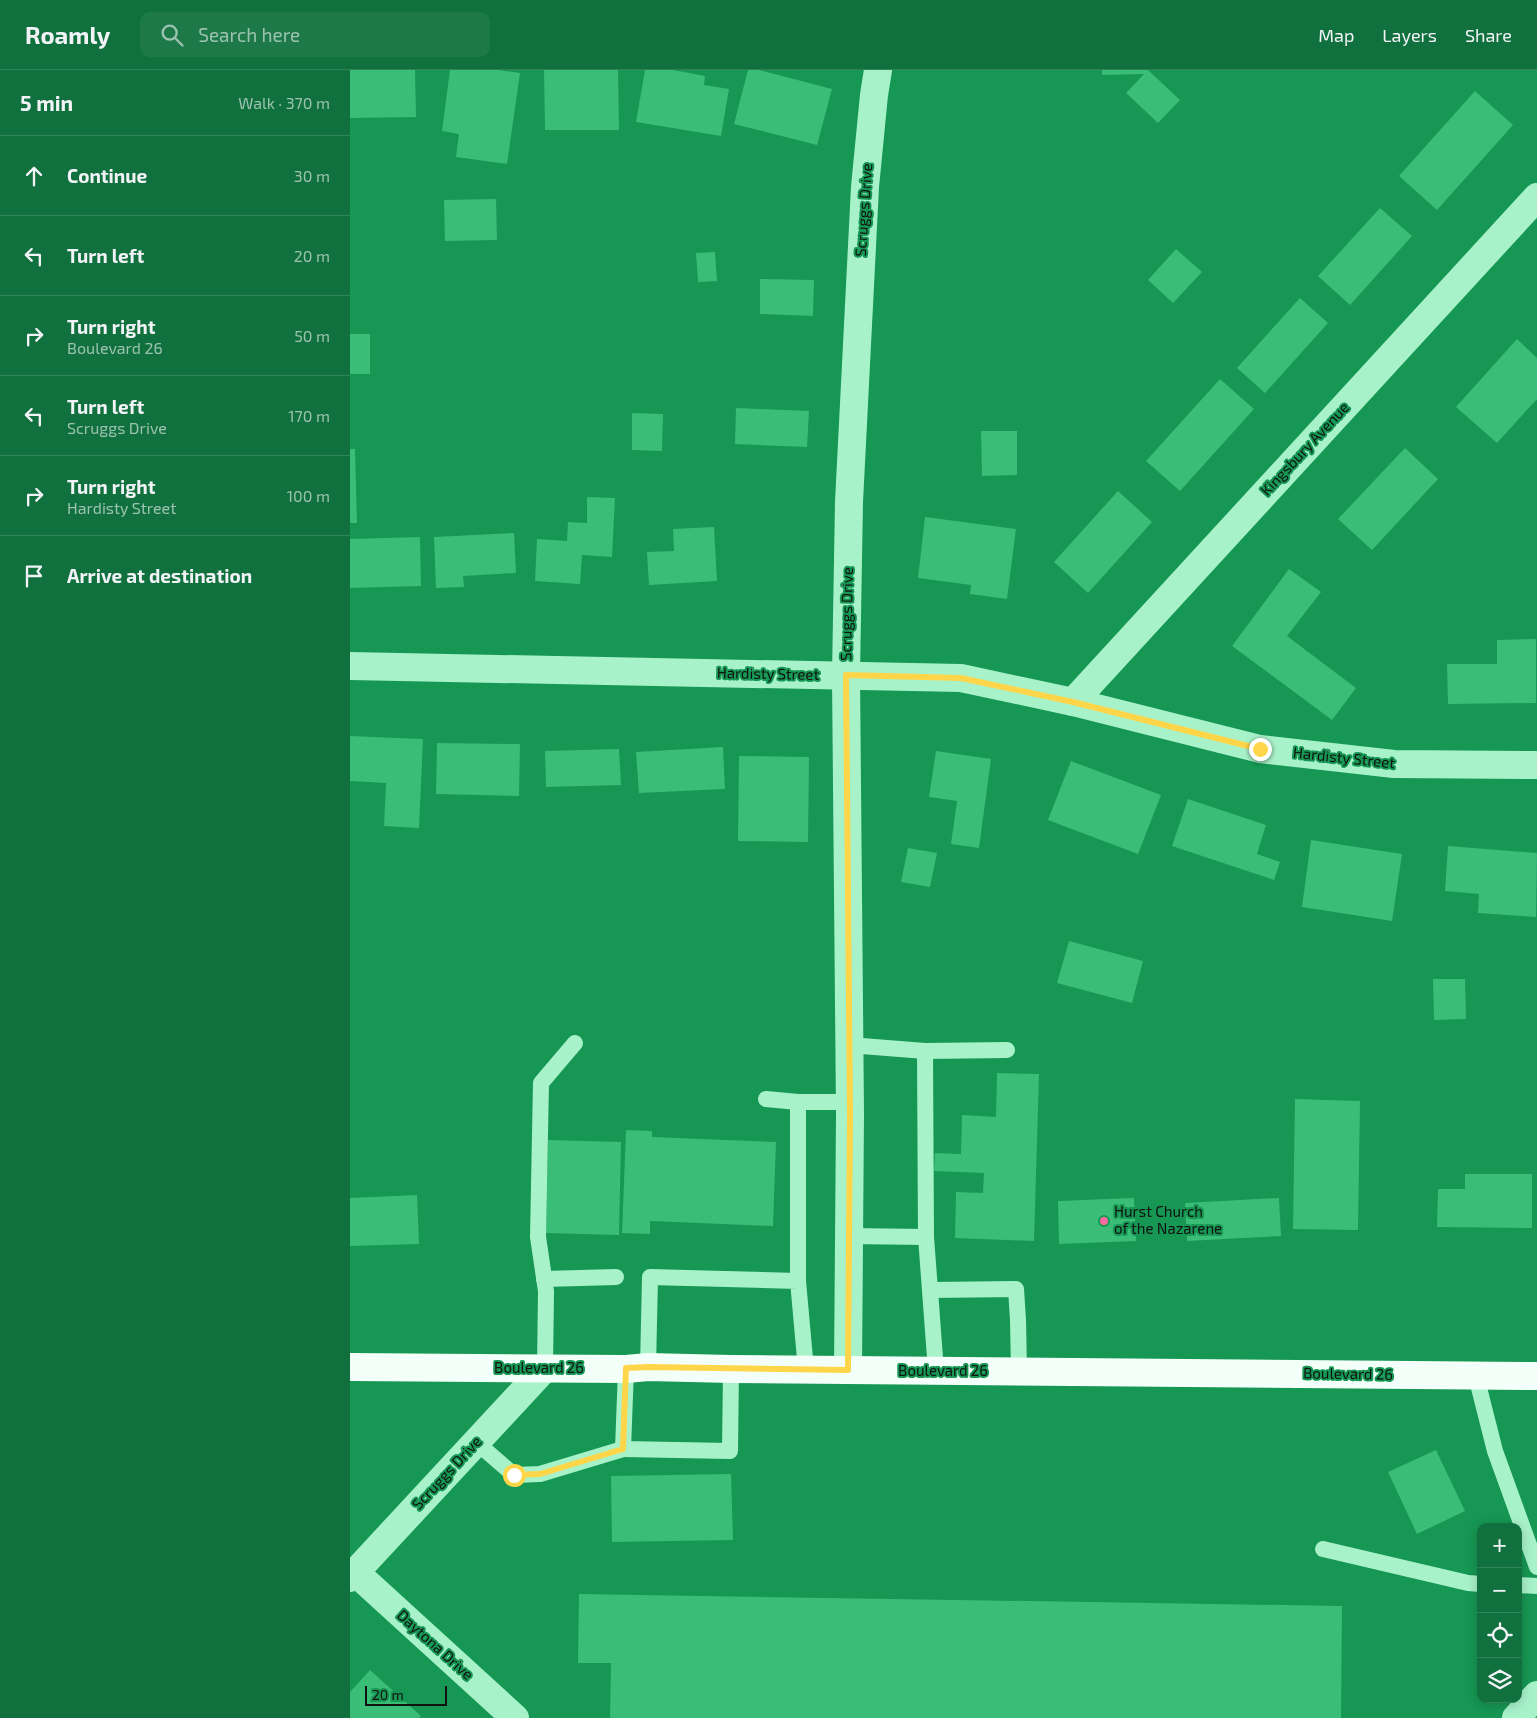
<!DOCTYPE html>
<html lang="en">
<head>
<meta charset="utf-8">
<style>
  body { margin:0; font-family:"Exo 2",sans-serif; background:#1e7949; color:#f1f3f6 }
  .controls { position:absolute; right:15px; bottom:15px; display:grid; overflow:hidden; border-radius:10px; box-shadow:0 2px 12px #0003 }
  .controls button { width:45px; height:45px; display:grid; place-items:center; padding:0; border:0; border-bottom:1px solid #308358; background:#10713e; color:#f1f3f6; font:25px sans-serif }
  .scale { position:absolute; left:15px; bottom:12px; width:82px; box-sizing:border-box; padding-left:5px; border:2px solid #111; border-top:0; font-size:14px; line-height:18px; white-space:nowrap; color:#111; -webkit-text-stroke:4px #169753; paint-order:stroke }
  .stop { position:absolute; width:15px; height:15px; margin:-11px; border:4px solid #ffd54a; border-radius:50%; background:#fff }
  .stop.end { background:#ffd54a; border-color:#fff; box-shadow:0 1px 5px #0008 }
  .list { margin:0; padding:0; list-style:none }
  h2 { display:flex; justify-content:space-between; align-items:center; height:65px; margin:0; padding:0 20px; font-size:21px }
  h2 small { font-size:16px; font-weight:400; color:#9cc2b0 }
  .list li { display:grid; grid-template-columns:32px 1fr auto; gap:15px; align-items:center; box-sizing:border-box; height:80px; padding:0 20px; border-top:1px solid #308358 }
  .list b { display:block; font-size:19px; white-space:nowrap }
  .list p { margin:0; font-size:16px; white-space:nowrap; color:#9cc2b0 }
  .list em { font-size:16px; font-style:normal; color:#9cc2b0 }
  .icon { flex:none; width:28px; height:28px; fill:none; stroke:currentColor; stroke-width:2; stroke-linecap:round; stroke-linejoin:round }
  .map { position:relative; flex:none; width:1187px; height:1648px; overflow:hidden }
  header { display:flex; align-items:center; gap:30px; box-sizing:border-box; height:70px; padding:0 25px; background:#10713e; border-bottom:1px solid #308358 }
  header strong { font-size:24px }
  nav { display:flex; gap:28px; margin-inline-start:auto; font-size:18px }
  .search { width:350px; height:45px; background:#1e7949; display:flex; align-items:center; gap:12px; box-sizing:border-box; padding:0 18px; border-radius:10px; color:#9cc2b0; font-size:19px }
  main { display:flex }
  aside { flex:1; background:#10713e }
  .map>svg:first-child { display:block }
  .building { fill:#3abd76 }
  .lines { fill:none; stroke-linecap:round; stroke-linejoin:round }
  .lane { stroke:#a8f2ca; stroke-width:16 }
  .street { stroke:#a8f2ca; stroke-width:28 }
  .primary { stroke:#f3fff9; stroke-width:28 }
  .route { stroke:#ffd54a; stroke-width:6 }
  .poi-dot { fill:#ff69a2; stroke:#169753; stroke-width:2 }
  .labels { text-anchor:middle; stroke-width:4; stroke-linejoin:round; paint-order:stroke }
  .street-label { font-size:15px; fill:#111; stroke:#169753 }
  .poi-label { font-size:15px; fill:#111; stroke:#169753; text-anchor:start }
</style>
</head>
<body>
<header>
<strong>Roamly</strong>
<div class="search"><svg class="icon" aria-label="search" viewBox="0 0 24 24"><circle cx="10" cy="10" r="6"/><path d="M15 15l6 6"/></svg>Search here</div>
<nav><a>Map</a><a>Layers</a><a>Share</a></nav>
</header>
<main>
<aside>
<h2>5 min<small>Walk · 370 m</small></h2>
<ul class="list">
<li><svg class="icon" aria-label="ahead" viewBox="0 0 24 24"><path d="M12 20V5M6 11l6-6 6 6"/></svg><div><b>Continue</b></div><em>30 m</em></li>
<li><svg class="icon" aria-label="left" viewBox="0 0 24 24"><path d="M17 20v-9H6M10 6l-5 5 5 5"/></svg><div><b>Turn left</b></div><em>20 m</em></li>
<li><svg class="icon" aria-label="right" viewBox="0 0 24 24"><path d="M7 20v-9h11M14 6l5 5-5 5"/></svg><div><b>Turn right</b><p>Boulevard 26</p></div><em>50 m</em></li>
<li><svg class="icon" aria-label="left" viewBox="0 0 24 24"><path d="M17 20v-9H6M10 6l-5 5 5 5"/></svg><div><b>Turn left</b><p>Scruggs Drive</p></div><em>170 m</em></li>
<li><svg class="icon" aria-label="right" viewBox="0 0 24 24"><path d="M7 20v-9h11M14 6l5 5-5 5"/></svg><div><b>Turn right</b><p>Hardisty Street</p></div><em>100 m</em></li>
<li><svg class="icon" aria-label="arrive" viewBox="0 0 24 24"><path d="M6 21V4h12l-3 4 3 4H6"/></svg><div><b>Arrive at destination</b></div></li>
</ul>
</aside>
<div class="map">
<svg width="1187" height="1648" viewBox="0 0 1187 1648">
  <rect width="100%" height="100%" fill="#169753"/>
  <g class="building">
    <polygon points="0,0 65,0 66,47 0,48"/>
    <polygon points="100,0 148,0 170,3 157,94 106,87 109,64 92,61"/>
    <polygon points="194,0 268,0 269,60 195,60"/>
    <polygon points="295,0 323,0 355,6 354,15 379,19 371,66 286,52"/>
    <polygon points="398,0 409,0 482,19 467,75 384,54"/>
    <polygon points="752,0 798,0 830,30 808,53 776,23 794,4 752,5"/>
    <polygon points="1125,21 1163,55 1087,140 1049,106"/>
    <polygon points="146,129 147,170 95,171 94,130"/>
    <polygon points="1030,138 1062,166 1000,235 968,206"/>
    <polygon points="826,179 852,202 823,233 798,210"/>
    <polygon points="365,182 367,211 348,212 346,183"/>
    <polygon points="410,209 464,210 463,246 410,244"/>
    <polygon points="950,228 978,253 915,323 887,298"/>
    <rect x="0" y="264" width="20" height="40"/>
    <polygon points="1167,269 1187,288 1187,329 1147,373 1106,337"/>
    <polygon points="870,309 904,339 830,421 796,391"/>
    <polygon points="386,338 459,341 457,377 385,374"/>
    <polygon points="282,343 313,344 312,381 282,380"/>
    <polygon points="631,361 667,361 667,405 632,406"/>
    <polygon points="1055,378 1088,409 1022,480 988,449"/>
    <polygon points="0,379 5,379 7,453 0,453"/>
    <polygon points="768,421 802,452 738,523 704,492"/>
    <polygon points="237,427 265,428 262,487 232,485 230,514 185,511 187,469 217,471 218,452 237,453"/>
    <polygon points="575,447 666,459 657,529 620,524 621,515 568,508"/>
    <polygon points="364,457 367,511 299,515 297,482 324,481 323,459"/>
    <polygon points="164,463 166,503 113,506 114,517 86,518 84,467"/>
    <polygon points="70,467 71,516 0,518 0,469"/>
    <polygon points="939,499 971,522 937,566 1006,618 982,650 882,576"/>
    <polygon points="1186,569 1186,633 1098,634 1097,594 1147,594 1147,570"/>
    <polygon points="0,666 73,669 69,758 34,756 36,713 0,711"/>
    <polygon points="87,673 170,674 169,726 86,724"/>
    <polygon points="373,677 375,719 289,723 286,682"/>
    <polygon points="269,679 271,715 196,717 195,681"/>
    <polygon points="586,681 641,689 629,778 601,774 607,731 579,727"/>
    <polygon points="389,686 459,687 458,772 388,771"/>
    <polygon points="721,691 811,725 788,784 698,750"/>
    <polygon points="838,729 916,755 907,784 930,792 924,810 822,776"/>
    <polygon points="961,770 1052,784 1042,851 952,837"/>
    <polygon points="1098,776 1187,783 1186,847 1128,843 1129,824 1095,821"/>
    <polygon points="558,778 587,783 580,817 551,812"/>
    <polygon points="719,871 793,891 782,933 707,913"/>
    <polygon points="1083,909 1115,909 1116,949 1084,950"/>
    <polygon points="647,1003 689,1004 684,1171 605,1168 606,1122 633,1123 634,1103 584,1101 585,1083 611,1084 612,1045 646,1047"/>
    <polygon points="945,1029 1010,1031 1008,1160 943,1159"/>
    <polygon points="276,1060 302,1061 302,1067 426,1072 423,1156 300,1151 300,1164 272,1163"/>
    <polygon points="198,1070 271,1072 269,1165 196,1163"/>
    <polygon points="1115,1104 1182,1104 1182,1158 1087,1157 1088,1119 1115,1119"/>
    <polygon points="67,1125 69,1174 0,1176 0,1128"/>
    <polygon points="784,1128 786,1171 709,1174 708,1131"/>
    <polygon points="929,1128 931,1166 837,1171 835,1133"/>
    <polygon points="1086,1380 1115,1441 1067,1464 1038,1402"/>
    <polygon points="381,1404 383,1470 262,1472 261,1406"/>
    <polygon points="229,1524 992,1536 991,1648 260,1648 261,1593 228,1593"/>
    <polygon points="20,1600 71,1646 69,1648 0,1648 0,1622"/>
  </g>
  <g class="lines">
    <g class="lane">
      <polyline points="499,975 575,981 657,980"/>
      <polyline points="575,981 576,1167 586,1301"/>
      <polyline points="416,1029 448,1032 499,1032"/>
      <polyline points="448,1032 448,1211"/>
      <polyline points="499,1166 576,1167"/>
      <polyline points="194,1209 266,1207"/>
      <polyline points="581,1220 666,1219 668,1250 669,1301"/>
      <polyline points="298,1297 300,1207 448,1211 456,1300"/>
      <polyline points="195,1298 196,1221 188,1167 191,1013 225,973"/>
      <polyline points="276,1299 273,1379 380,1381 381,1299"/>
      <polyline points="1126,1306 1145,1381 1187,1497"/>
      <polyline points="126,1372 164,1405 190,1404 273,1379"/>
      <polyline points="973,1479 1118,1513 1131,1514"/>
      <polyline points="1168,1515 1187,1516"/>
    </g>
    <g class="street">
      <polyline points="0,596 611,608 723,632 910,679 1044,694 1187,695"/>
      <polyline points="723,632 1187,127"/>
      <polyline points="498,1300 500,1044 496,605 499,432 515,117 524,25 528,0"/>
      <polyline points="5,1502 165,1648"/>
      <polyline points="0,1508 195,1298"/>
      <polyline points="1166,1648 1187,1625"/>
    </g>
    <polyline class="primary" points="0,1297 276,1299 298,1297 381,1299 1187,1306"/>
  </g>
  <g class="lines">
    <polyline class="route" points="164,1405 190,1404 273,1379 276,1298 298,1297 498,1300 500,1044 496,605 611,608 723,632 910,679"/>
  </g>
  <circle class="poi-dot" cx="754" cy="1151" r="5"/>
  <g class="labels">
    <g class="street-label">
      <text transform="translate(514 140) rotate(-86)" y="5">Scruggs Drive</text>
      <text transform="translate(955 379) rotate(-47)" y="5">Kingsbury Avenue</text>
      <text transform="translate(497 544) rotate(-89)" y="5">Scruggs Drive</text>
      <text transform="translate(418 604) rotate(1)" y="5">Hardisty Street</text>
      <text transform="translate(994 688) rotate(6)" y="5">Hardisty Street</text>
      <text x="189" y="1303">Boulevard 26</text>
      <text x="593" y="1306">Boulevard 26</text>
      <text transform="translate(998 1304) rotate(1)" y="5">Boulevard 26</text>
      <text transform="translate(97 1403) rotate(-47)" y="5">Scruggs Drive</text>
      <text transform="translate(85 1575) rotate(42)" y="5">Daytona Drive</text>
    </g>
    <g class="poi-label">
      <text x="764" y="1147">Hurst Church<tspan x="764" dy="17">of the Nazarene</tspan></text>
    </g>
  </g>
</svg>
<div class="controls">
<button>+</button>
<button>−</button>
<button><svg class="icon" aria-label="locate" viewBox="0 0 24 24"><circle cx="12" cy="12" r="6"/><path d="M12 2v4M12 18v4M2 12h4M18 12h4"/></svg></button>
<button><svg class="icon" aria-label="layers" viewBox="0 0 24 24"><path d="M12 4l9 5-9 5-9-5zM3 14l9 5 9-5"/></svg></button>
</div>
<div class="scale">20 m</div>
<div class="stop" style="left:164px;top:1405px"></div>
<div class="stop end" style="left:910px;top:679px"></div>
</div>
</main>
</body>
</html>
